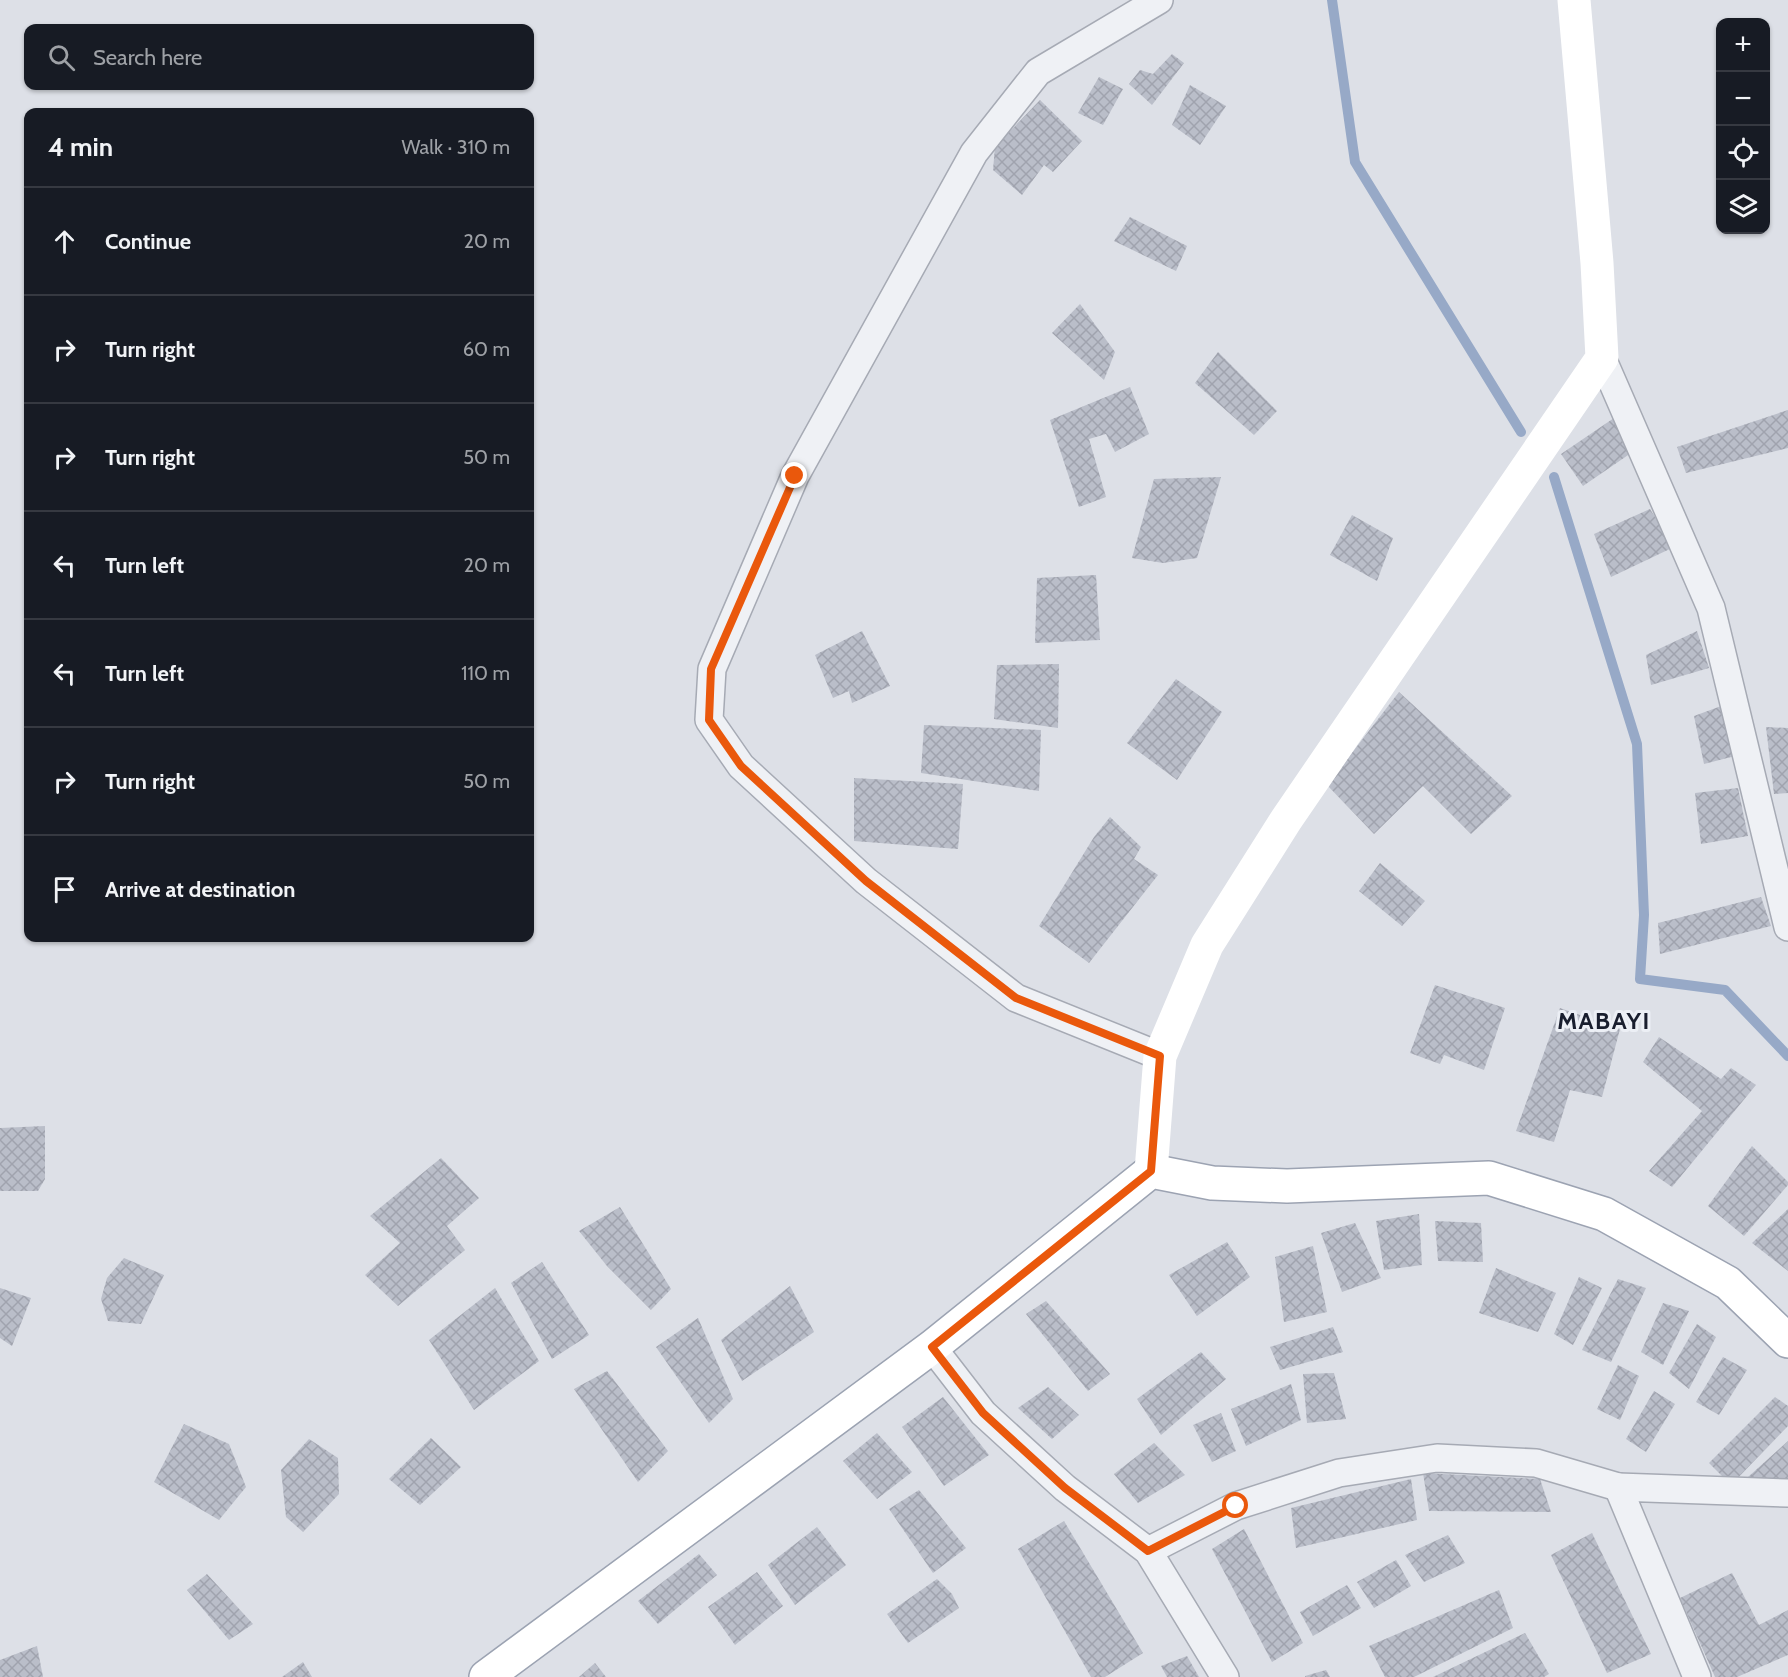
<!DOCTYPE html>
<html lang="en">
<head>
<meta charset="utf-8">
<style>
  body { margin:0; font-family:Cabin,sans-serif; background:#242831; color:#f1f3f6 }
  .controls { position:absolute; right:18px; top:18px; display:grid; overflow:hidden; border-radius:12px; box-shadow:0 2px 4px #0004 }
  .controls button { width:54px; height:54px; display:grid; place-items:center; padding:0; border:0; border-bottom:2px solid #363941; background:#171b24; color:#f1f3f6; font:30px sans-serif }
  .stop { position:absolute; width:18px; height:18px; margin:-14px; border:4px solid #ea580c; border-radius:50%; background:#fff }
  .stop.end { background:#ea580c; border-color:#fff; box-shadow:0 2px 6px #0008 }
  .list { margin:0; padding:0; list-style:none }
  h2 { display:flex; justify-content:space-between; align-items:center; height:78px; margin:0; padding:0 24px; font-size:26px }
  h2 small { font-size:20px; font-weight:400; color:#9ea1a6 }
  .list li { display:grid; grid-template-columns:39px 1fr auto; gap:18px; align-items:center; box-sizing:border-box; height:108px; padding:0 24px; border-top:2px solid #363941 }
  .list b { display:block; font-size:22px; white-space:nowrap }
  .list em { font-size:20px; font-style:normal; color:#9ea1a6 }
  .icon { flex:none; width:33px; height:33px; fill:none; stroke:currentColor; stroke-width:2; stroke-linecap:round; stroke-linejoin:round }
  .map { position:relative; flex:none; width:1788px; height:1677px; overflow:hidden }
  .search { position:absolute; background:#171b24; box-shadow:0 2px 4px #0004; left:24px; top:24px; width:510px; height:66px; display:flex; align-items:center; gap:15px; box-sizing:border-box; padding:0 21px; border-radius:12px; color:#9ea1a6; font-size:22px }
  .panel { position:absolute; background:#171b24; box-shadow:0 2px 4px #0004; left:24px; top:108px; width:510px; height:834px; border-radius:12px }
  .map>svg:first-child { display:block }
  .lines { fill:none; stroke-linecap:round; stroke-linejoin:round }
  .stream { stroke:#97a9c7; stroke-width:10 }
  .building { fill:url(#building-cross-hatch) }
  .minor-casing { stroke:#a6aab4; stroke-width:30 }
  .primary-casing { stroke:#9ca3b2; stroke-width:36 }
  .minor { stroke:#eff1f5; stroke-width:27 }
  .secondary { stroke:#fff; stroke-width:33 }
  .primary { stroke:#fff; stroke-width:33 }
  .route { stroke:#ea580c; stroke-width:8 }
  .labels { text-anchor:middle; stroke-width:6; stroke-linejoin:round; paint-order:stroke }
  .district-label { font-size:24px; font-weight:bold; letter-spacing:1.5px; fill:#191e2e; stroke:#eceff5 }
</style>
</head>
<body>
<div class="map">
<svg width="1788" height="1677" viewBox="0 0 1788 1677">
  <defs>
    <pattern id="building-cross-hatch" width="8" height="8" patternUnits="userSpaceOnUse" patternTransform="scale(1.5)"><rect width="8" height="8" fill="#babec9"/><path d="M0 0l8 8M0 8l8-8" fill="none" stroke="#a0a3ae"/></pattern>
  </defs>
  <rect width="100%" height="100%" fill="#dde0e7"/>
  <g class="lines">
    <g class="stream">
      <polyline points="1332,0 1355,162 1521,432"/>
      <polyline points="1554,477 1637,744 1644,915 1640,979 1725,990 1788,1056"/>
    </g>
  </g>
  <g class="building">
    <polygon points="1172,54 1184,63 1152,105 1129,84 1140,70 1153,74"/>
    <polygon points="1099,77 1123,89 1103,125 1078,113"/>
    <polygon points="1190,85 1226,106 1200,145 1172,125"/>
    <polygon points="1040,100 1082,141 1053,172 1044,165 1022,195 993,170 995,147"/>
    <polygon points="1130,217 1187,246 1176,271 1114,241"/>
    <polygon points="1080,304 1115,352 1104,380 1052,333"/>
    <polygon points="1218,352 1277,411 1254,435 1195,383"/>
    <polygon points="1130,387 1149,434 1115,452 1106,434 1089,439 1106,497 1079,507 1050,420"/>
    <polygon points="1788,410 1788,448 1686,473 1677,447"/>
    <polygon points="1614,418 1634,451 1583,486 1561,454"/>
    <polygon points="1221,477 1197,558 1163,563 1132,558 1154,479"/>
    <polygon points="1650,509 1674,547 1611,577 1594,534"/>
    <polygon points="1352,515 1393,538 1377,581 1330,555"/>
    <polygon points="1096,575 1100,640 1035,643 1037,578"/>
    <polygon points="862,631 890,686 852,703 849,691 833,698 815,655"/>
    <polygon points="1697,631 1709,668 1651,685 1646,655"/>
    <polygon points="1059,664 1058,728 994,719 997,665"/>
    <polygon points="1176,679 1222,712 1177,780 1127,743"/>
    <polygon points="1399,692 1512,796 1471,834 1423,786 1374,834 1327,785"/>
    <polygon points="1724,705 1735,756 1704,764 1694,716"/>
    <polygon points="924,725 1041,730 1039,791 921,773"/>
    <polygon points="1766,727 1788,728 1788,793 1774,794"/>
    <polygon points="854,778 963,784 958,849 854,841"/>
    <polygon points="1738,788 1748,836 1701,844 1695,793"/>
    <polygon points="1110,817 1141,847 1134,859 1158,875 1089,963 1039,926 1094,837"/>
    <polygon points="1380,863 1425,901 1402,926 1359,891"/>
    <polygon points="1761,897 1771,926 1660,954 1658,923"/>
    <polygon points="1435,985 1505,1008 1484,1070 1444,1055 1440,1064 1410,1053"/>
    <polygon points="1560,1008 1620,1029 1602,1097 1570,1090 1554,1142 1516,1131"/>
    <polygon points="1659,1037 1721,1079 1731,1068 1756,1085 1672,1187 1649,1171 1702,1111 1643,1062"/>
    <polygon points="45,1126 45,1179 38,1191 0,1191 0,1128"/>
    <polygon points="1752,1146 1788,1182 1788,1185 1744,1236 1708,1206"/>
    <polygon points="441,1158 479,1198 447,1226 465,1250 398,1306 365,1275 400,1243 370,1216"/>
    <polygon points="620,1207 671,1289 651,1310 607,1266 579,1231"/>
    <polygon points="1788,1209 1788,1271 1752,1243"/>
    <polygon points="1419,1214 1422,1265 1384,1270 1376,1221"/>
    <polygon points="1435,1221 1481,1223 1483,1262 1438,1261"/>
    <polygon points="1355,1223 1381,1278 1342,1292 1321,1233"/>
    <polygon points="1227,1242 1250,1277 1197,1316 1169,1275"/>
    <polygon points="1313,1246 1327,1312 1284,1322 1275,1257"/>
    <polygon points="124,1258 164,1275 141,1324 108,1321 101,1299 107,1278"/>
    <polygon points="542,1262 589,1335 552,1359 511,1283"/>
    <polygon points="1496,1268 1556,1293 1538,1332 1479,1313"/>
    <polygon points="1579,1277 1602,1288 1573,1345 1554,1334"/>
    <polygon points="1618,1279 1646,1288 1611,1362 1582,1350"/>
    <polygon points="790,1286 814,1332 742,1381 721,1340"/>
    <polygon points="0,1288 31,1298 12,1346 0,1338"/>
    <polygon points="495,1288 539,1361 474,1410 429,1340"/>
    <polygon points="1046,1301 1110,1374 1088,1391 1026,1314"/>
    <polygon points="1663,1303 1689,1311 1663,1365 1641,1352"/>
    <polygon points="698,1318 733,1399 709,1423 656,1347"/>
    <polygon points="1697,1324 1716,1337 1689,1389 1669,1373"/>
    <polygon points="1333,1327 1343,1352 1280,1370 1270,1347"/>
    <polygon points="1201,1352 1226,1379 1161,1435 1137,1399"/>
    <polygon points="1723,1357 1747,1370 1719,1415 1696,1402"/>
    <polygon points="1618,1365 1639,1376 1620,1420 1597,1409"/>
    <polygon points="607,1371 668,1451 638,1482 574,1389"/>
    <polygon points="1334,1373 1346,1419 1307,1423 1303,1374"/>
    <polygon points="1291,1384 1301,1420 1246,1446 1231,1409"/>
    <polygon points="1048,1387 1079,1415 1052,1439 1018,1408"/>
    <polygon points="1654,1391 1675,1404 1646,1452 1626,1439"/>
    <polygon points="943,1397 989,1455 944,1486 902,1427"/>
    <polygon points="1775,1397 1788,1406 1788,1426 1731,1485 1709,1463"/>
    <polygon points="1221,1413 1236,1451 1212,1462 1193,1425"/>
    <polygon points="184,1424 229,1444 246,1487 219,1520 154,1482"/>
    <polygon points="877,1433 912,1472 877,1499 843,1461"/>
    <polygon points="431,1438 461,1467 420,1505 389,1479"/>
    <polygon points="309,1439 338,1458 339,1494 303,1532 286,1517 281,1470"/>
    <polygon points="1788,1441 1788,1481 1785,1484 1748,1477"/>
    <polygon points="1154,1443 1185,1475 1138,1503 1114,1474"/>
    <polygon points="1423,1473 1540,1479 1551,1512 1429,1511"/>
    <polygon points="1411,1479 1417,1520 1296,1548 1291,1508"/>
    <polygon points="919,1490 966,1548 933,1573 889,1509"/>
    <polygon points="1064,1521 1143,1653 1105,1677 1091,1677 1018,1549"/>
    <polygon points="817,1527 846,1565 795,1605 768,1565"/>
    <polygon points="1244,1529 1303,1643 1272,1662 1212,1549"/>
    <polygon points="1592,1533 1651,1654 1607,1673 1551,1555"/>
    <polygon points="1448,1535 1465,1563 1424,1582 1405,1555"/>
    <polygon points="699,1554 717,1575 658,1624 638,1601"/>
    <polygon points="1396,1560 1411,1586 1374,1608 1357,1582"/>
    <polygon points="757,1572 783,1606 735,1645 708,1607"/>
    <polygon points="1732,1573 1759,1625 1788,1610 1788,1655 1737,1677 1715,1677 1680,1598"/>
    <polygon points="207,1574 253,1624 229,1640 187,1590"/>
    <polygon points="937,1579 952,1594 959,1608 908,1643 887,1614"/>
    <polygon points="1347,1585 1361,1608 1313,1636 1300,1612"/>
    <polygon points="1499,1590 1513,1628 1414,1677 1385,1677 1369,1646"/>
    <polygon points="1525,1633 1549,1674 1544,1677 1433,1677"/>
    <polygon points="37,1646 43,1677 0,1677 0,1660"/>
    <polygon points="1187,1656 1199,1677 1167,1677 1161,1666"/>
    <polygon points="303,1662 312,1677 282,1677"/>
    <polygon points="595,1663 606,1677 579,1677"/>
    <polygon points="1326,1670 1330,1677 1305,1677 1305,1676"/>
  </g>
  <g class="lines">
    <g class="minor-casing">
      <g id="minor">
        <polyline points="1159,0 1038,72 974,153 795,476 712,669 709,720 741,766 866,881 1016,998 1160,1056"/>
        <polyline points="1602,358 1711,608 1788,927"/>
        <polyline points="932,1347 983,1413 1065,1488 1148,1551 1225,1677"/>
        <polyline points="1148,1551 1236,1506 1339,1473 1437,1458 1536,1463 1618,1487"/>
        <polyline points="1697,1677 1618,1487 1788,1493"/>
      </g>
    </g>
    <g class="primary-casing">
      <polyline id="primary" points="486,1677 932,1347 1151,1171 1212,1183 1287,1186 1489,1178 1604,1214 1728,1283 1788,1341"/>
    </g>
    <use href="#minor" class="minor"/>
    <polyline class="secondary" points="1151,1171 1160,1056 1207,945 1286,820 1602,358 1597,263 1574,0"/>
    <use href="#primary" class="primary"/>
  </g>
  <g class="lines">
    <polyline class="route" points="795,476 711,669 709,720 741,766 866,881 1016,998 1160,1056 1151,1171 932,1347 983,1413 1065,1488 1148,1551 1236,1506"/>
  </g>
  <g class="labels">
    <g class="district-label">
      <text x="1604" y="1029">MABAYI</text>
    </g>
  </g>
</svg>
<div class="controls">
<button>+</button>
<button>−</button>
<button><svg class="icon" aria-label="locate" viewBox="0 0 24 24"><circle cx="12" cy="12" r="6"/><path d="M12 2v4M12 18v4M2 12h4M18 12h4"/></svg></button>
<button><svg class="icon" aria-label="layers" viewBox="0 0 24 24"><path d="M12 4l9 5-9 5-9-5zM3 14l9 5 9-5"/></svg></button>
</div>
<div class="stop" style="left:1236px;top:1506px"></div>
<div class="stop end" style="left:795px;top:476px"></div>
<div class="search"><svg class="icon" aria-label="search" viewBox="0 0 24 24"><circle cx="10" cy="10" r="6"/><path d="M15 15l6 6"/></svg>Search here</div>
<section class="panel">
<h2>4 min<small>Walk · 310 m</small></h2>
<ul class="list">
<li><svg class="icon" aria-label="ahead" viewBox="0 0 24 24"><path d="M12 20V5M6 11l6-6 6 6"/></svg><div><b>Continue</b></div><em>20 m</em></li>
<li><svg class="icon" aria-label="right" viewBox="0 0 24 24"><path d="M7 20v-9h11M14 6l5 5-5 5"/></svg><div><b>Turn right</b></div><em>60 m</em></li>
<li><svg class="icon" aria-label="right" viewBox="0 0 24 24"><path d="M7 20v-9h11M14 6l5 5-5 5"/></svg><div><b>Turn right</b></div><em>50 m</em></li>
<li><svg class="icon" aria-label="left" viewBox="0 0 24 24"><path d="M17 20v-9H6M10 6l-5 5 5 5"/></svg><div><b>Turn left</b></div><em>20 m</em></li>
<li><svg class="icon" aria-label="left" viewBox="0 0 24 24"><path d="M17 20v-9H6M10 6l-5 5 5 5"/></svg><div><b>Turn left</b></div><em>110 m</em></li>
<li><svg class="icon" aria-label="right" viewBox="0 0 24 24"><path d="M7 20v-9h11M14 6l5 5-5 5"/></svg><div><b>Turn right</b></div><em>50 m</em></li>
<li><svg class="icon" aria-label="arrive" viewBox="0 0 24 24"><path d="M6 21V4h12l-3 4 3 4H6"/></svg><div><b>Arrive at destination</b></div></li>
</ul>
</section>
</div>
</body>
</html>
